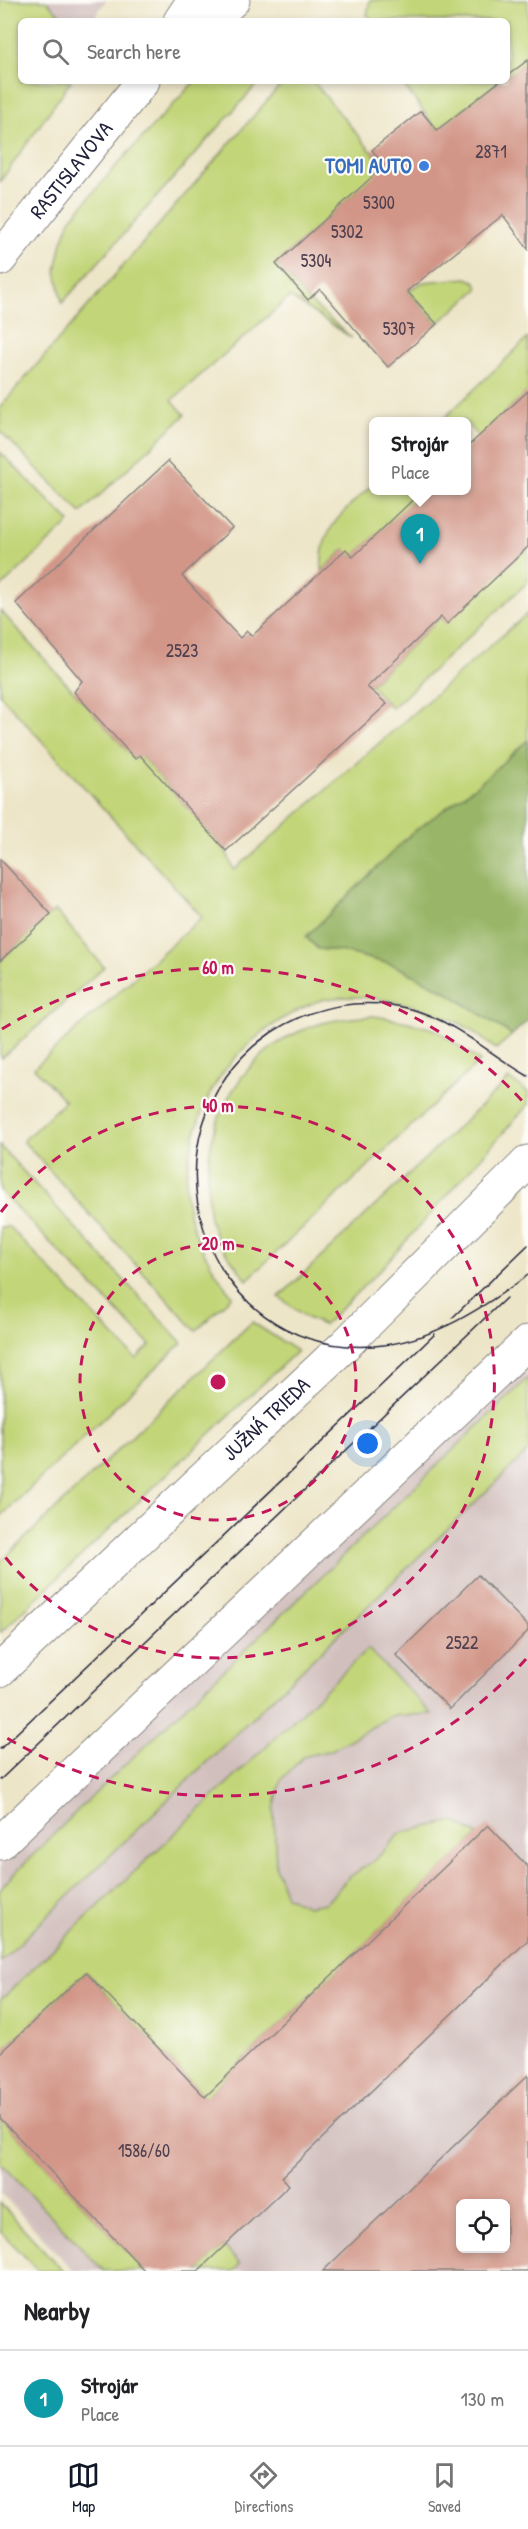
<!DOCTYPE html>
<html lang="en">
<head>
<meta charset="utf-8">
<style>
  body { margin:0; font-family:"Patrick Hand",sans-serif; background:#f2f2f2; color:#202124 }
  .controls { position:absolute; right:18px; bottom:18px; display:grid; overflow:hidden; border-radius:9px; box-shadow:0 3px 9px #0003 }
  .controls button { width:54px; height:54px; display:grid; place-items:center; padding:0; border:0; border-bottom:2px solid #e0e0e0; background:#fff; color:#202124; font:30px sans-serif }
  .you { position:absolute; left:368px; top:1444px; width:21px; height:21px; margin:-15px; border:4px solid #fff; border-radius:50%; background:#1a73e8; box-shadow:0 0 0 9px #1a73e833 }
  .badge { display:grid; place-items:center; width:39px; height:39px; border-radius:50%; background:#111827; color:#fff; font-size:20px; font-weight:700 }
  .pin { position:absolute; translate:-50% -50px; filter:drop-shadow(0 2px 3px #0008) }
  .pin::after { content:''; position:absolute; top:32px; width:21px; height:18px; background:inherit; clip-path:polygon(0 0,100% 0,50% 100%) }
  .popup { position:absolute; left:369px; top:417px; width:102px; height:78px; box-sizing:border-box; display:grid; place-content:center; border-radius:9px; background:#fff; filter:drop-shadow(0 2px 4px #0005); font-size:20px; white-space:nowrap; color:#757577 }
  .popup b { font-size:22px; color:#202124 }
  .popup::after { content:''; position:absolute; left:50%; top:100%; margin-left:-12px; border:12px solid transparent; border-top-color:#fff }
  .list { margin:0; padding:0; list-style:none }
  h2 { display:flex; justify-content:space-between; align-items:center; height:78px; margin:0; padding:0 24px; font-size:26px }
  h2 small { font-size:20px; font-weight:400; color:#757577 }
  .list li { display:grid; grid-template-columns:39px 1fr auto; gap:18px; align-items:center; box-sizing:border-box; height:96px; padding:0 24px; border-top:2px solid #e0e0e0 }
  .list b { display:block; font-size:22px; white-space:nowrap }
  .list p { margin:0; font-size:20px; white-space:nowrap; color:#757577 }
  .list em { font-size:20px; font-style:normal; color:#757577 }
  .icon { flex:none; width:33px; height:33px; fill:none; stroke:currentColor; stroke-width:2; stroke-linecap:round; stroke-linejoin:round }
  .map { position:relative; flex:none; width:528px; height:2271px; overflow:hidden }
  .search { position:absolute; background:#fff; box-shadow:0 3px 9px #0003; left:18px; right:18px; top:18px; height:66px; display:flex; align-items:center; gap:15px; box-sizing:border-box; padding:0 21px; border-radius:9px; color:#757577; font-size:22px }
  .sheet { height:174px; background:#fff }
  nav { display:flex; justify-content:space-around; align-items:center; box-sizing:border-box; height:84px; border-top:2px solid #e0e0e0; background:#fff; font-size:16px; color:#757577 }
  nav a { display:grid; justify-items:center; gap:3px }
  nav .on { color:#111827 }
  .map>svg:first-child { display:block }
  .industrial { fill:#d1bfbd; fill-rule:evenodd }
  .green { fill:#c2d578; stroke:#727c5a; stroke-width:1.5 }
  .forest { fill:#99b668; stroke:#5e6c52; stroke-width:1.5 }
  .building { fill:#d29688; fill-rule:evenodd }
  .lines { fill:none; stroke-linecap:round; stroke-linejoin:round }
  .minor-casing { stroke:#888481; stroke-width:35 }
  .minor { stroke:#fff; stroke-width:33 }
  .tram { stroke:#22223b; stroke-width:1.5 }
  .ring { fill:none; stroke:#c2185b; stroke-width:3; stroke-dasharray:10 8 }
  .shop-dot { fill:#3f7fe0; stroke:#fdfcf7; stroke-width:2 }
  .labels { text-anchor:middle; stroke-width:4.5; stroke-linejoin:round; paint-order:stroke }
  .number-label { font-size:18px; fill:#4e3f4e }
  .shop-label { font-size:21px; font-weight:bold; fill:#366cbe; stroke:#fdfcf7; text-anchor:end }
  .street-label { font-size:21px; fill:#22223b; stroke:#fdfcf7 }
  .centre { fill:#c2185b; stroke:#fdfcf7; stroke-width:3 }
  .ring-label { font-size:18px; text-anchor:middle; font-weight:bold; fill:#c2185b; stroke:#fdfcf7; stroke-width:4.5; stroke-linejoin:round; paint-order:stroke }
</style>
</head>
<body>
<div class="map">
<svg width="528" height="2271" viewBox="0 0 528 2271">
  <rect width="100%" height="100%" fill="#fdfcf7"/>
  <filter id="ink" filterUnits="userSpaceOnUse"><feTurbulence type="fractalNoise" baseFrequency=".0167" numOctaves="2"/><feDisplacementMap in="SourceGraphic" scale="12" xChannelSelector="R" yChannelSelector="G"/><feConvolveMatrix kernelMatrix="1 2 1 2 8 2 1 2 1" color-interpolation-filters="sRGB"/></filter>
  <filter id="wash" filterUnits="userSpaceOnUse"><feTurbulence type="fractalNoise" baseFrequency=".008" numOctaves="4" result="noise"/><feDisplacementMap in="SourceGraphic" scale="24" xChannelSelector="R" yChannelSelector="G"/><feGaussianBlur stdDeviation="1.35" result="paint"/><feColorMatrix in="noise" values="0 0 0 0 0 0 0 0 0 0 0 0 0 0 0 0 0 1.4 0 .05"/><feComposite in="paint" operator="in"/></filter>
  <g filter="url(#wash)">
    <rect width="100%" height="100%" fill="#ede5c7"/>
    <g class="industrial">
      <polygon points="46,0 106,0 92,21 66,21"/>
      <path d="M512 1358 528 1374V2271H74L0 2192V1843ZM460 2204H506V2248H460Z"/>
    </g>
    <g class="green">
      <polygon points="0,0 46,0 66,21 21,21 21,81 71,81 0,182"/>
      <polygon points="370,0 528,0 528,60 507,76 507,21 373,21 367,15"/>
      <polygon points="195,81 260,81 62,303 56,270 62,242 70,220 115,167"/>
      <polygon points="284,81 313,81 396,181 370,179 276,264 308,300 352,338 290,297 172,400 185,415 81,513 0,431 0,407"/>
      <polygon points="401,81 500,81 437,130"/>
      <polygon points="467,278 476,282 478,289 437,324 408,291 423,282"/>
      <polygon points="528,338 528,391 479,437 464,420 440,422"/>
      <polygon points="0,452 70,522 0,588"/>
      <path d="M373 484 374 490 423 491 353 557 345 549 322 571C318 528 345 511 373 484Z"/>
      <polygon points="528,547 528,582 392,708 370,685 441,617 446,623"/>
      <path d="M0 610 134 758 140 755 226 851 234 870 528 613V740L480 783 412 833 306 937 318 949 340 951 394 965 445 991 512 1035 496 1049C485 1041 474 1031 463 1025 425 1005 369 992 326 999 313 1001 297 1011 285 1017 232 1050 204 1088 191 1149 187 1166 184 1186 187 1203 192 1237 212 1269 232 1296L196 1331 23 1141 65 1101 34 1068 202 917 0 695Z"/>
      <polygon points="55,910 104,967 2,1058 0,1055 0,961"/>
      <path d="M374 1016 408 1022 436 1030 480 1061 247 1280C234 1263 219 1246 212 1226 208 1215 208 1198 208 1185 205 1116 245 1051 310 1027 331 1019 353 1018 374 1016Z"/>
      <polygon points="509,1079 528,1092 528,1105 382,1268 324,1325 307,1318 279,1297"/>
      <polygon points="0,1146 182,1343 0,1517 0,1227 9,1227 136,1359 150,1345 0,1191"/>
      <polygon points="252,1322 297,1351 0,1633 0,1562"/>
      <polygon points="528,1378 528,1451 0,1962 0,1890 7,1881 78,1810"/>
      <polygon points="368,1649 432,1714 391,1716 332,1750 303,1757 281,1780 274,1810 276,1868 286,1896 307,1906 326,1903 349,1877 375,1860 401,1833 453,1821 478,1835 205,2097 86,1972 0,2053 0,2000"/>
      <polygon points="0,2118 145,2271 104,2271 0,2163"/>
      <polygon points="0,2203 63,2271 39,2271 0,2231"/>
      <polygon points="224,2246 240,2264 234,2271 198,2271"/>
    </g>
    <polygon class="forest" points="528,740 528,1020 512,1035 445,991 394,965 340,951 318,949 306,937 412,833 480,783"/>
    <g id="blocks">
      <g class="building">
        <polygon points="528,60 528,249 503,215 407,291 437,324 388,367 320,289 308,300 276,264 384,166 372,150 421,111 437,130 500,81 507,81 507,76"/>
        <polygon points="528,391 528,547 447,624 441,617 367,687 387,704 226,851 140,755 135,759 74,692 82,681 16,603 168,461 232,528 182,576 240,638 247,631 252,636 346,549 353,557 423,490 466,490 466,448"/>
        <polygon points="0,859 51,914 0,961"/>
        <polygon points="478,1575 528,1626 528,1631 450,1709 396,1655"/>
        <polygon points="488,1825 528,1867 528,1940 282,2177 289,2185 198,2271 145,2271 0,2118 0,2053 86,1972 205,2097"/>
        <path d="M528 2075V2271H323ZM460 2204H506V2248H460Z"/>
      </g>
    </g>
  </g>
  <g filter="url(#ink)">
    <use href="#blocks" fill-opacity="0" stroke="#888481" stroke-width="1.5"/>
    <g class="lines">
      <g class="minor-casing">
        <g id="minor">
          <polyline points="180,21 194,0"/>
          <polyline points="210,21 233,0"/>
          <path id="s1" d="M0 259 143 81"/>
          <path id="s2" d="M0 1670 345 1345 528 1162"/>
          <polyline points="0,1843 528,1342"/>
        </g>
      </g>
      <use href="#minor" class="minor"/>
      <g class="tram">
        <path d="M528 1076C489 1054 455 1021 411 1009 363 997 313 1005 272 1032 129 1129 200 1358 374 1346 432 1342 483 1308 528 1275"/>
        <polyline points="452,1318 528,1245"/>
        <polyline points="0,1749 435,1334"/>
        <polyline points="0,1780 506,1298"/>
      </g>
    </g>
  </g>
  <g class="ring">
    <circle cx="218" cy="1382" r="138"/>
    <path d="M1 1212A276 276 0 1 1 1 1552"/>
    <path d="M526 1659A414 414 0 0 1 2 1735M2 1029A414 414 0 0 1 526 1105"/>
  </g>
  <circle class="shop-dot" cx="424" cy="166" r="6"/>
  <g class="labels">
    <g class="number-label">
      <text x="491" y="158">2871</text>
      <text x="379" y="209">5300</text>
      <text x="347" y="238">5302</text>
      <text x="316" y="267">5304</text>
      <text x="399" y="335">5307</text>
      <text x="182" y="657">2523</text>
      <text x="462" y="1649">2522</text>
      <text x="144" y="2157">1586/60</text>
    </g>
    <g class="shop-label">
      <text x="412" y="173">TOMI AUTO</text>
    </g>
    <g class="street-label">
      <text dy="7" stroke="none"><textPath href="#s1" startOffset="114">RASTISLAVOVA</textPath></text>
      <text dy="7" stroke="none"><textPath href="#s2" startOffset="366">JUŽNÁ TRIEDA</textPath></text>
    </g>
  </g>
  <circle cx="218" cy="1382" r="9" class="centre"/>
  <g class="ring-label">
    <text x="218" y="974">60 m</text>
    <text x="218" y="1112">40 m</text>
    <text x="218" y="1250">20 m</text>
  </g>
</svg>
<div class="controls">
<button><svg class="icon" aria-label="locate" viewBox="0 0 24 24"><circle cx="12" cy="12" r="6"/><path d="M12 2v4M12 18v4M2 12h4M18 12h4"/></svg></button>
</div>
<div class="you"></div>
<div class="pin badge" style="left:420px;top:564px;background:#0f9aa8">1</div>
<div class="popup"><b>Strojár</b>Place</div>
<div class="search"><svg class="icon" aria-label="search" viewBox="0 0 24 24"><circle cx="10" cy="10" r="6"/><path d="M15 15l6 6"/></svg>Search here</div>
</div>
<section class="sheet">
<h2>Nearby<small></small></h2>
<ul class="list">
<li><span class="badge" style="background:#0f9aa8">1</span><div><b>Strojár</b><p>Place</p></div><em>130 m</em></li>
</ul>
</section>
<nav>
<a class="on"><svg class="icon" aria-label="map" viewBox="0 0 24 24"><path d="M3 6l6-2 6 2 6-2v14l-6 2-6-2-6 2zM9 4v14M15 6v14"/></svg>Map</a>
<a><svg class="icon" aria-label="directions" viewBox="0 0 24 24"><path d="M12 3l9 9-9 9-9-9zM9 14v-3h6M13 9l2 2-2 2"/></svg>Directions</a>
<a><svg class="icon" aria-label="saved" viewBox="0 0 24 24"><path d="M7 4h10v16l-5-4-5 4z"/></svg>Saved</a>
</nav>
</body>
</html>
